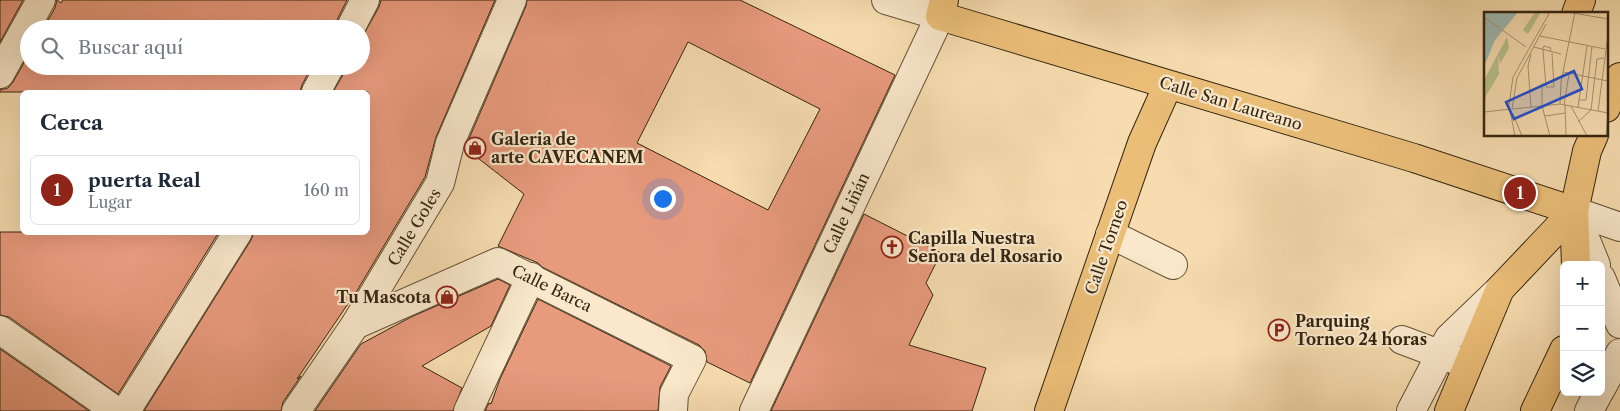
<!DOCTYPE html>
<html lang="es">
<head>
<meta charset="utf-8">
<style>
  body { margin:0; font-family:"Libre Caslon Text",serif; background:#f2f2f3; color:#1f2937 }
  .controls { position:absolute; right:15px; bottom:15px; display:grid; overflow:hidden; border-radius:8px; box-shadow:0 5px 20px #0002 }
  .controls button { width:45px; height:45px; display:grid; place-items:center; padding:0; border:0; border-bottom:1px solid #e0e1e3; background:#fff; color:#1f2937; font:25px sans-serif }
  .you { position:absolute; left:662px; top:198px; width:18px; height:18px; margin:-12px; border:4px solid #fff; border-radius:50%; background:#1a73e8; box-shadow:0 0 0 8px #1a73e833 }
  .badge { display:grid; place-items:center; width:32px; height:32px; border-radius:50%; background:#8f2418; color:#fff; font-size:16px; font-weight:700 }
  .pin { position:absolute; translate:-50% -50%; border:2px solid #fff; box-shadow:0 1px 5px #0006 }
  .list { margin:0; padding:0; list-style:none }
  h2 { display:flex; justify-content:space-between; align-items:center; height:65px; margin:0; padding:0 20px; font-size:21px }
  h2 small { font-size:16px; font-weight:400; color:#747a83 }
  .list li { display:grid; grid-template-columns:32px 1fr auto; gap:15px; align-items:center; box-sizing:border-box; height:70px; margin:0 10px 10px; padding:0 10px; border:1px solid #e0e1e3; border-radius:8px }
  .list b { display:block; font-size:19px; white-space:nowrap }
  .list p { margin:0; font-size:16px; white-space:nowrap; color:#747a83 }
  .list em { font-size:16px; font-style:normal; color:#747a83 }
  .icon { flex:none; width:28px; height:28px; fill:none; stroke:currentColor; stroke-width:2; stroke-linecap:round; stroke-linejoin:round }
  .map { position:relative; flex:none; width:1620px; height:411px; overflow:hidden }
  .search { position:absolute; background:#fff; box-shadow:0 5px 20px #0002; left:20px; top:20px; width:350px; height:55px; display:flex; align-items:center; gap:12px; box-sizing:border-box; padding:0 18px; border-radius:28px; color:#747a83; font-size:19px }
  .panel { position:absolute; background:#fff; box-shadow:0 5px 20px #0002; left:20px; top:90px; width:350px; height:145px; border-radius:8px }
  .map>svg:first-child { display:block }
  .building { fill:#e89a7d; stroke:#342511; fill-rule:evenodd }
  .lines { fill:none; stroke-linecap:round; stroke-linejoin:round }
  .minor-casing { stroke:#645338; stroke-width:30 }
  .major-casing { stroke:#342511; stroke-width:30 }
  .minor { stroke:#f9e8cb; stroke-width:28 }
  .major { stroke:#ebbe78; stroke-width:28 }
  .labels { text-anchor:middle; stroke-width:4.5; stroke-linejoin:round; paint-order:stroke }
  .street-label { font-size:16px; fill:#342511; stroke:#f9e8cb }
  .poi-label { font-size:16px; font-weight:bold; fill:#342511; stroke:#f9e8cb; text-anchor:start }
  .inset-road { fill:none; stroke:#a89370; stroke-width:1 }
  .view { fill:#1d4ed8; fill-opacity:0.15; stroke:#1d4ed8; stroke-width:2.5 }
  .inset-edge { fill:none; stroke:#342511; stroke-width:2.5 }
</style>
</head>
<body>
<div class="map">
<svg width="1620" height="411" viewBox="0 0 1620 411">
  <rect width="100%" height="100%" fill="#f6dcaf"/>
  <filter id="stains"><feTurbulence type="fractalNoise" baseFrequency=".004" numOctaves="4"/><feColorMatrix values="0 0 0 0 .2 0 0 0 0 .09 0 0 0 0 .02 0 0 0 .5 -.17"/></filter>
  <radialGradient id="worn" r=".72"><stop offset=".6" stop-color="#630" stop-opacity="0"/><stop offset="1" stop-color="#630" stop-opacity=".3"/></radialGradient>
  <g class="building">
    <polygon points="0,0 23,0 0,42"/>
    <polygon points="57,0 61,3 63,0 347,0 336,22 335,29 43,29 55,8"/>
    <polygon points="381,0 495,0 436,137 425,177 358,289 297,379 301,376 283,402 281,411 144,411 251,240 254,232 368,232 368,92 333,92 344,73 346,66 361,66 361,39 379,7"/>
    <path d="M527 0H740L895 75 750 383 707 362 705 351 699 345 542 267 538 263 498 246 524 194 465 148 526 6ZM688 42 820 109 768 210 637 143Z"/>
    <polygon points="29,54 29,66 312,66 302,85 300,92 0,92 0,90 8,88 13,82"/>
    <polygon points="864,214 941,253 926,283 933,295 909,345 986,368 972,411 771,411"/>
    <polygon points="0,232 219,232 118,394 9,317 0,315"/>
    <polygon points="498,279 510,285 491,326 422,366 462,388 453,411 315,411 361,344 411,317"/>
    <polygon points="538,299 671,366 660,387 658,411 485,411 489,403 491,404 500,379"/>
    <polygon points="0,349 89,411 0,411"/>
  </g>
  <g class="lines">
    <g class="minor-casing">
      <g id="minor">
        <polyline points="350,29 365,0"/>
        <polyline points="0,74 41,0"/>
        <polyline points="316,92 330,66"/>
        <polyline points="1574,211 1620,227"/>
        <polyline points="1575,213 1596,265"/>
        <polyline points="1110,234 1173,265"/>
        <polyline points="1601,278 1620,324"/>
        <polyline points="355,325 498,262 692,359 674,394 673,411"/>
        <polyline points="0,330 116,411"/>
        <polyline points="1402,340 1458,361"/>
        <polyline points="1601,389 1620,353"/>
        <polyline points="126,411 238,232"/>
        <polyline points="296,411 355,325 440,183 450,143 512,0"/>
        <polyline points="468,411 531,277"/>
        <polyline points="754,411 940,16 886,0"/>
        <polyline points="1411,411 1449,338 1500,289"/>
        <polyline points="1589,411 1599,392"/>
      </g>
    </g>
    <g class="major-casing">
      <g id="major">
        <polyline points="944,0 940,16 1414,158 1574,211"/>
        <polyline points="1576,14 1581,0"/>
        <polyline points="1606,108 1620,77"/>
        <polyline points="1576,265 1574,211 1587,151 1594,135"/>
        <polyline points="1049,411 1142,143 1168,85"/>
        <polyline points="1449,411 1500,289 1574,211"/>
        <polyline points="1535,411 1564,350"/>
      </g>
    </g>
    <use href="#minor" class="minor"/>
    <use href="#major" class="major"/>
  </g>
  <defs>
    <g id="shop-ring" transform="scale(1.125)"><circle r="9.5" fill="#f9e8cb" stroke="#8f2418" stroke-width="1.5"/><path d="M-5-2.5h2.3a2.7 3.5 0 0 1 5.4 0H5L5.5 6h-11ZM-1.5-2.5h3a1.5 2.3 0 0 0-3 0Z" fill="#8f2418"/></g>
    <g id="church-ring" transform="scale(1.125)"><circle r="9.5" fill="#f9e8cb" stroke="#8f2418" stroke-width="1.5"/><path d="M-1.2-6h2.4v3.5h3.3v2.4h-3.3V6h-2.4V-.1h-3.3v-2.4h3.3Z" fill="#8f2418"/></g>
    <g id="parking-ring" transform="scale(1.125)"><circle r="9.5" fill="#f9e8cb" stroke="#8f2418" stroke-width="1.5"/><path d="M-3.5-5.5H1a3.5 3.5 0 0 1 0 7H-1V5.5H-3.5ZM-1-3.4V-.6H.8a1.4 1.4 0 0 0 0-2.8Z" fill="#8f2418"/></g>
  </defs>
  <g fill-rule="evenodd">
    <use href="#shop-ring" x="475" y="148"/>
    <use href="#church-ring" x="892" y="247"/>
    <use href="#shop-ring" x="447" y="297"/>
    <use href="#parking-ring" x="1279" y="330"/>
  </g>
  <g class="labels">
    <g class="street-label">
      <text transform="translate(1231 103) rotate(17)" y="6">Calle San Laureano</text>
      <text transform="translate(846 213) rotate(-65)" y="6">Calle Liñán</text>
      <text transform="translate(414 227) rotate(-59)" y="6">Calle Goles</text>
      <text transform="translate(1106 247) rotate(-71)" y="6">Calle Torneo</text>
      <text transform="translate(552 288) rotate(26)" y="6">Calle Barca</text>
    </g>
    <g class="poi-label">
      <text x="491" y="145">Galeria de<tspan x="491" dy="18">arte CAVECANEM</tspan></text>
      <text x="908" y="244">Capilla Nuestra<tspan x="908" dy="18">Señora del Rosario</tspan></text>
      <text x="431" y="303" text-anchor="end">Tu Mascota</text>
      <text x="1295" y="327">Parquing<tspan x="1295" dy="18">Torneo 24 horas</tspan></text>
    </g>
  </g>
  <g transform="translate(1484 12)">
    <rect width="124" height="124" fill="#f6dcaf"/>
    <path d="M51 0H57L44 22 39 18ZM23 25 25 36 16 52 14 43 15 62 2 84 0 97V68Z" fill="#b9c18d"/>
    <path d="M0 0H34L11 28 0 55Z" fill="#9dbab1"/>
    <path class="inset-road" d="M83 0 124 7M0 5 42 35M56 24 121 37M50 35 77 42M58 38 60 34 67 36 66 40M59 38 62 75H70L68 41M47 42 44 54 47 95M79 60 124 69M62 72H58V94L76 92 124 101M95 88H102L108 34M76 92 77 70 91 0M80 93 85 62M81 93 82 124M87 94 103 124M94 95 103 34M28 97 33 66 62 12M28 97 58 94 66 124M114 99 124 23M0 100 27 97M29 102 38 124M61 104 81 101M94 110 107 98 113 47 120 46M31 124 25 93 29 65 66 0M122 124 124 103"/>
    <path class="view" d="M90 59 98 77 30 107 22 90Z"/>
    <rect width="124" height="124" class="inset-edge"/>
  </g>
  <rect width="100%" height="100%" filter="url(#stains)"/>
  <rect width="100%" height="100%" fill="url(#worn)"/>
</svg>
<div class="controls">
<button>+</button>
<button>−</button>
<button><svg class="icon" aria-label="layers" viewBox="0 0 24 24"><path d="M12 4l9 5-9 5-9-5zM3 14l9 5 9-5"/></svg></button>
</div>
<div class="you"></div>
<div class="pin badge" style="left:1520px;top:193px">1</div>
<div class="search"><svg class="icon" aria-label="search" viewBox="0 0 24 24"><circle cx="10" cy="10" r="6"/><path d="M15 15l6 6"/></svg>Buscar aquí</div>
<section class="panel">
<h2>Cerca<small></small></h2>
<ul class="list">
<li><span class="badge">1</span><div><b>puerta Real</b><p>Lugar</p></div><em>160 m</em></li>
</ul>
</section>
</div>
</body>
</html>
